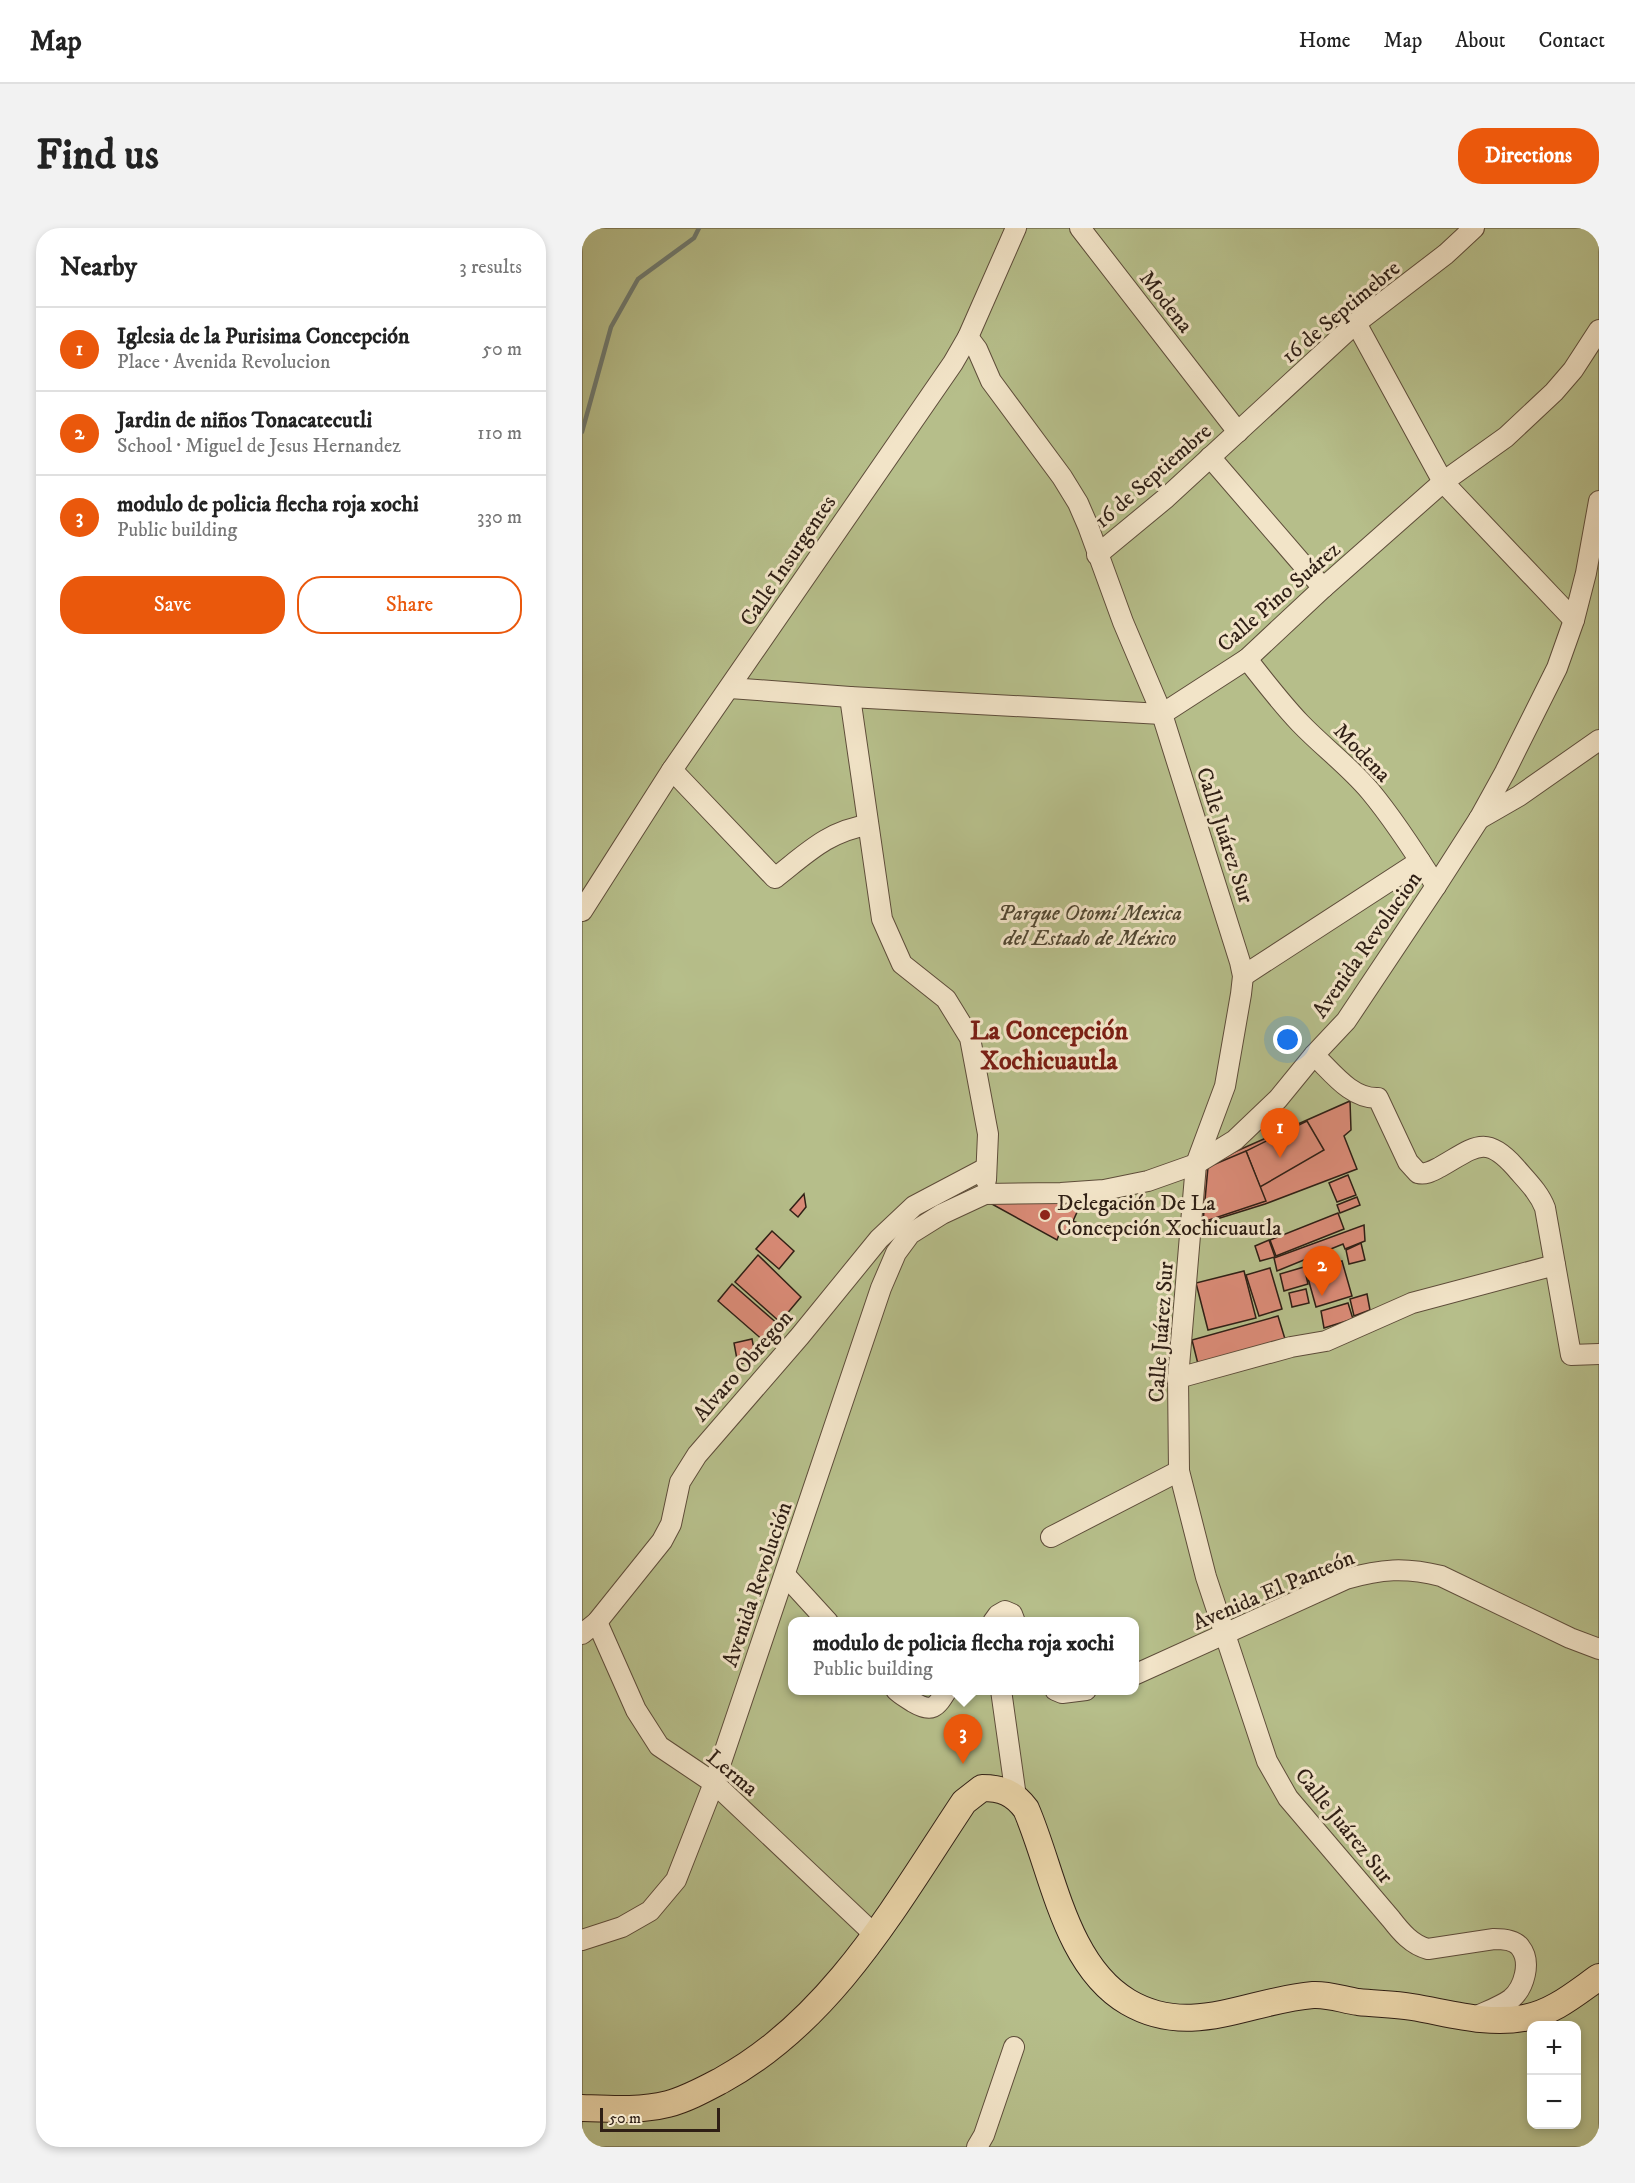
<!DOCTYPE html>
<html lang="en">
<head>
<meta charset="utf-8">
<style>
  body { margin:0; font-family:"IM FELL DW Pica",serif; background:#f2f2f2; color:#222 }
  .controls { position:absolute; right:18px; bottom:18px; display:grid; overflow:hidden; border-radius:12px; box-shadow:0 3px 9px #0003 }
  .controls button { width:54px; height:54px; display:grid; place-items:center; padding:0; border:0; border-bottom:2px solid #e0e0e0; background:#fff; color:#222; font:30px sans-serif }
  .scale { position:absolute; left:18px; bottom:15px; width:120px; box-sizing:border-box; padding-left:6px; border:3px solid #2f1f15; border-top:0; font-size:16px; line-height:21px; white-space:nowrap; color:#2f1f15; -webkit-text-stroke:4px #f2e4c8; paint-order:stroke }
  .you { position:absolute; left:706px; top:812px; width:21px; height:21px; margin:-15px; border:4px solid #fff; border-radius:50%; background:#1a73e8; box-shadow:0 0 0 9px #1a73e833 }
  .badge { display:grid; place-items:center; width:39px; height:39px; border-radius:50%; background:#ea580c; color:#fff; font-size:20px; font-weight:700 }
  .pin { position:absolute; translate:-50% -50px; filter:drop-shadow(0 2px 3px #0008) }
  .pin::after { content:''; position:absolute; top:32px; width:21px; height:18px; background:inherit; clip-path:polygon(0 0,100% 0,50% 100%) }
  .popup { position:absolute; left:206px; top:1389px; width:351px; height:78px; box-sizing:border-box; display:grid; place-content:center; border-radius:12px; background:#fff; filter:drop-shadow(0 2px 4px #0005); font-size:20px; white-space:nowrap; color:#767676 }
  .popup b { font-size:22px; color:#222 }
  .popup::after { content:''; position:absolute; left:50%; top:100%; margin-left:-12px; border:12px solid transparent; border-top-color:#fff }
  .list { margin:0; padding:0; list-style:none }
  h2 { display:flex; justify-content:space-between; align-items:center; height:78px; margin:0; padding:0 24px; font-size:26px }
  h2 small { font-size:20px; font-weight:400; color:#767676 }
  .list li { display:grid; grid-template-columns:39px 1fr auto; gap:18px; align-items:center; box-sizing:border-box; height:84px; padding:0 24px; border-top:2px solid #e0e0e0 }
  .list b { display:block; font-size:22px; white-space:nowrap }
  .list p { margin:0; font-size:20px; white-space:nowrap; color:#767676 }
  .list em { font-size:20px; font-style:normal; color:#767676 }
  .actions { display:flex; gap:12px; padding:18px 24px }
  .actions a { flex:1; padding:14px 0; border:2px solid #ea580c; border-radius:24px; text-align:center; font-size:21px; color:#ea580c }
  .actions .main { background:#ea580c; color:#fff }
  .map { position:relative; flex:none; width:1017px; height:1919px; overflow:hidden; border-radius:24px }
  header { display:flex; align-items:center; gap:36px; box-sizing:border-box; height:84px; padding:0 30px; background:#fff; border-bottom:2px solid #e0e0e0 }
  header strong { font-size:28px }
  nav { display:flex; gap:33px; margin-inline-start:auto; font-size:21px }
  .intro { display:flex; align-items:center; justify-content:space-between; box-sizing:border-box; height:144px; padding:0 36px }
  h1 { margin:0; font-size:42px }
  .button { padding:15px 27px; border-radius:24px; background:#ea580c; color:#fff; font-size:21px; font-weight:700 }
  main { display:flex; gap:36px; padding:0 36px }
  aside { flex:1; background:#fff; border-radius:24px; box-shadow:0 3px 9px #0003 }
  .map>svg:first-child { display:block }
  .green { fill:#b6be8a; stroke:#726e50; stroke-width:1.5; fill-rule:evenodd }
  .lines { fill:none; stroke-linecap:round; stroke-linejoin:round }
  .stream { stroke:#6f7b71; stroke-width:4.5 }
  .building { fill:#da8b77; stroke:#2f1f15; stroke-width:1.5 }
  .minor-casing { stroke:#5e4d3a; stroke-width:22 }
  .major-casing { stroke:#2f1f15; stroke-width:28 }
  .minor { stroke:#f2e4c8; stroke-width:20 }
  .major { stroke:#ebd6aa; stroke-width:26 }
  .poi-dot { fill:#8f2418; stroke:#f2e4c8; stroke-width:2 }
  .labels { text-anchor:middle; stroke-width:6; stroke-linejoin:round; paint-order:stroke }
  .street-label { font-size:22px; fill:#2f1f15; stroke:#f2e4c8 }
  .park-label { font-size:22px; font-style:italic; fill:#514732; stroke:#f2e4c8 }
  .poi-label { font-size:22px; fill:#2f1f15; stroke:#f2e4c8; text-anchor:start }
  .quarter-label { font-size:26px; font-weight:bold; fill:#7a1f14; stroke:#f2e4c8 }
</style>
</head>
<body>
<header>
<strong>Map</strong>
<nav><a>Home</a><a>Map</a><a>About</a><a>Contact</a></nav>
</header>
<div class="intro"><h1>Find us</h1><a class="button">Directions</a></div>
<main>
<aside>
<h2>Nearby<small>3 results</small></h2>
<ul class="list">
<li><span class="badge">1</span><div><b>Iglesia de la Purisima Concepción</b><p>Place · Avenida Revolucion</p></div><em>50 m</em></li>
<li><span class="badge">2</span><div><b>Jardin de niños Tonacatecutli</b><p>School · Miguel de Jesus Hernandez</p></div><em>110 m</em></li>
<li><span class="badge">3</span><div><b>modulo de policia flecha roja xochi</b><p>Public building</p></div><em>330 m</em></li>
</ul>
<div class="actions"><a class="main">Save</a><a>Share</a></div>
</aside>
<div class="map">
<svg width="1017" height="1919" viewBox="0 0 1017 1919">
  <rect width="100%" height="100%" fill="#ebd6aa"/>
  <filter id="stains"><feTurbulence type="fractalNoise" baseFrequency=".00333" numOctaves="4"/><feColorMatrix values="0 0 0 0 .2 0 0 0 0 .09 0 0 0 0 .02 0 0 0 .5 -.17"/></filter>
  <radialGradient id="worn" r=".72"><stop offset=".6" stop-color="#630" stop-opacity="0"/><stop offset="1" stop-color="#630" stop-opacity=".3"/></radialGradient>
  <path class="green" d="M0 0H1017V1919H0ZM210 1394H552V1462H210ZM950 1798H994V1896H950Z"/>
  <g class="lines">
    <polyline class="stream" points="0,204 29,99 56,51 112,10 117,0"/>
  </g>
  <g class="building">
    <polygon points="768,873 769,902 762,908 775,941 683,976 619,996 623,937"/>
    <polygon points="725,893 742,922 678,959 664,923"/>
    <polygon points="664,923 684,973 621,994 626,939"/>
    <polygon points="766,947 774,967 755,974 747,955"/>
    <polygon points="222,966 224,979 216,989 208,982"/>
    <polygon points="775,969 778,977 758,985 755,977"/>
    <polygon points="473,970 496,982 491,993 496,995 488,1007 478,1004 475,1012 408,975"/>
    <polygon points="756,985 762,1001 694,1028 688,1012"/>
    <polygon points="782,997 783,1013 763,1021 761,1016 695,1043 692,1030"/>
    <polygon points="190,1003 212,1023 197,1041 174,1021"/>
    <polygon points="687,1012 693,1029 678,1033 673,1018"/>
    <polygon points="779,1015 783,1032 767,1036 764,1022"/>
    <polygon points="176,1027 219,1069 198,1094 153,1054"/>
    <polygon points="760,1033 770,1068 734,1079 724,1043"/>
    <polygon points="722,1039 726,1056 702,1063 698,1046"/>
    <polygon points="688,1040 700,1081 677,1088 664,1047"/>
    <polygon points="662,1043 674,1090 626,1102 614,1055"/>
    <polygon points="150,1056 197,1097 183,1114 136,1073"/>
    <polygon points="724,1061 727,1075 710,1079 707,1065"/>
    <polygon points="785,1066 788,1082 772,1088 768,1071"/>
    <polygon points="766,1075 771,1091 742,1100 739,1083"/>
    <polygon points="696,1088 703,1111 616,1136 610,1112"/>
    <polygon points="170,1111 174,1131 156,1137 152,1115"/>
  </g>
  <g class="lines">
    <g class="minor-casing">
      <g id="minor">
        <polyline points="498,0 656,204"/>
        <polyline points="774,95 861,254 992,392"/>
        <path d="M386 109 395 121 409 153 480 249 496 275 506 298 541 394 580 486 658 734 661 748 659 766 643 858 614 936 596 1150 597 1243 624 1349 685 1533 706 1570 809 1691C819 1704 830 1717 846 1721L912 1711C921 1711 933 1712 938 1719 950 1734 942 1760 929 1771 918 1779 903 1784 891 1790"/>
        <polyline points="628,229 741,360"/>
        <polyline points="515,327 584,270 774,95 864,26 892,0"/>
        <path d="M665 431C682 453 699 475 718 495 741 519 767 538 788 563 813 593 834 626 854 658"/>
        <polyline points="148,460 268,469 580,486 665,431 741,360 861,254 924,209 972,164 991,142 1017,102"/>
        <polyline points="268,469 300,691 320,736 364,771 388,810 406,906 404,952"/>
        <path d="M90 542 193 650C224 626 246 603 286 597"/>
        <polyline points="897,591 937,568 1017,512"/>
        <polyline points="0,683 90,542 371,135 386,109 434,0"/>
        <polyline points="661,748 838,633"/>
        <path d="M732 827C750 844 769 871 796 870L826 934 836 945C844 947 850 943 858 939 892 920 903 905 933 939 944 952 957 964 963 980L989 1127 1017 1126"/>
        <polyline points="596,1150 709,1119 744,1113 830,1075 973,1037"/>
        <polyline points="469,1309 597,1243"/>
        <polyline points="203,1347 246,1394"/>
        <polyline points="15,1394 54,1482 77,1518 132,1555 293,1707"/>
        <polyline points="411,1394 416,1387 423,1383 430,1386 433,1394"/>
        <polyline points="0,1406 15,1394 80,1313 89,1296 98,1254 115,1227 218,1108 297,1011 332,978 404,940"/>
        <path d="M552 1447 764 1351C799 1341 823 1339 859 1348L988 1410 1017 1421"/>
        <path d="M314 1462C319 1467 325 1470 331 1474 350 1485 354 1480 365 1462"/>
        <polyline points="419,1462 434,1569"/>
        <polyline points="473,1462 480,1465 504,1462"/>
        <polyline points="0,1712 40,1699 68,1683 94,1652 132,1555 299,1060 314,1025 328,1006 360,986 403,966 479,965 522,962 566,953 614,936 653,912 696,871 732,827 764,793 854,658 897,591 923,544 975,440 992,392 1004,345 1017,273"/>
        <polyline points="395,1919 402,1907 432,1819"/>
      </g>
    </g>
    <g class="major-casing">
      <path id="major" d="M0 1880C29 1881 58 1883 86 1876 105 1871 123 1861 140 1852 251 1791 314 1676 382 1574L400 1560C420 1560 432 1565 444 1581 471 1643 483 1737 546 1774 609 1811 667 1772 731 1767 746 1766 762 1772 776 1774 794 1776 812 1776 830 1779 867 1785 905 1797 942 1790 971 1785 994 1765 1017 1749"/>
    </g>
    <use href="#minor" class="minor"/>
    <use href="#major" class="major"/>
  </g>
  <circle class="poi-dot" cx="463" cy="987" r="6"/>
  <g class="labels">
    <g class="street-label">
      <text transform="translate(585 73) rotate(52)" y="8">Modena</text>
      <text transform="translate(758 83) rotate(-40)" y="8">16 de Septimebre</text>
      <text transform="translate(570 247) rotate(-41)" y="8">16 de Septiembre</text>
      <text transform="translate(205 332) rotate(-56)" y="8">Calle Insurgentes</text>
      <text transform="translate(696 368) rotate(-41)" y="8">Calle Pino Suárez</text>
      <text transform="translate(781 524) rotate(46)" y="8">Modena</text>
      <text transform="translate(644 607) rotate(72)" y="8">Calle Juárez Sur</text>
      <text transform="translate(784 716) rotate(-55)" y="8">Avenida Revolucion</text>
      <text transform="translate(578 1104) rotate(-86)" y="8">Calle Juárez Sur</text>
      <text transform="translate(160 1137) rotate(-49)" y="8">Alvaro Obregon</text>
      <text transform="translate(174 1356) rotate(-71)" y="8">Avenida Revolución</text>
      <text transform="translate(691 1361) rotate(-23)" y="8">Avenida El Panteón</text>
      <text transform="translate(151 1544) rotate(40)" y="8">Lerma</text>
      <text transform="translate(763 1597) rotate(51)" y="8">Calle Juárez Sur</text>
    </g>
    <g class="park-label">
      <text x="508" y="692">Parque Otomí Mexica<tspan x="508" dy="25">del Estado de México</tspan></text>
    </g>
    <g class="poi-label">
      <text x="475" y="982">Delegación De La<tspan x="475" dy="25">Concepción Xochicuautla</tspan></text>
    </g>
    <g class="quarter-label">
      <text x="467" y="811">La Concepción<tspan x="467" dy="30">Xochicuautla</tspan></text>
    </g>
  </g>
  <rect width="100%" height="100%" filter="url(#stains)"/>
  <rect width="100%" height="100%" fill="url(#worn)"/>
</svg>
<div class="controls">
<button>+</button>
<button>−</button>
</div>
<div class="scale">50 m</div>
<div class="you"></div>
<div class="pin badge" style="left:698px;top:930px">1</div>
<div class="pin badge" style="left:740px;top:1068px">2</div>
<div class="pin badge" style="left:381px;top:1536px">3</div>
<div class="popup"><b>modulo de policia flecha roja xochi</b>Public building</div>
</div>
</main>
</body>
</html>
